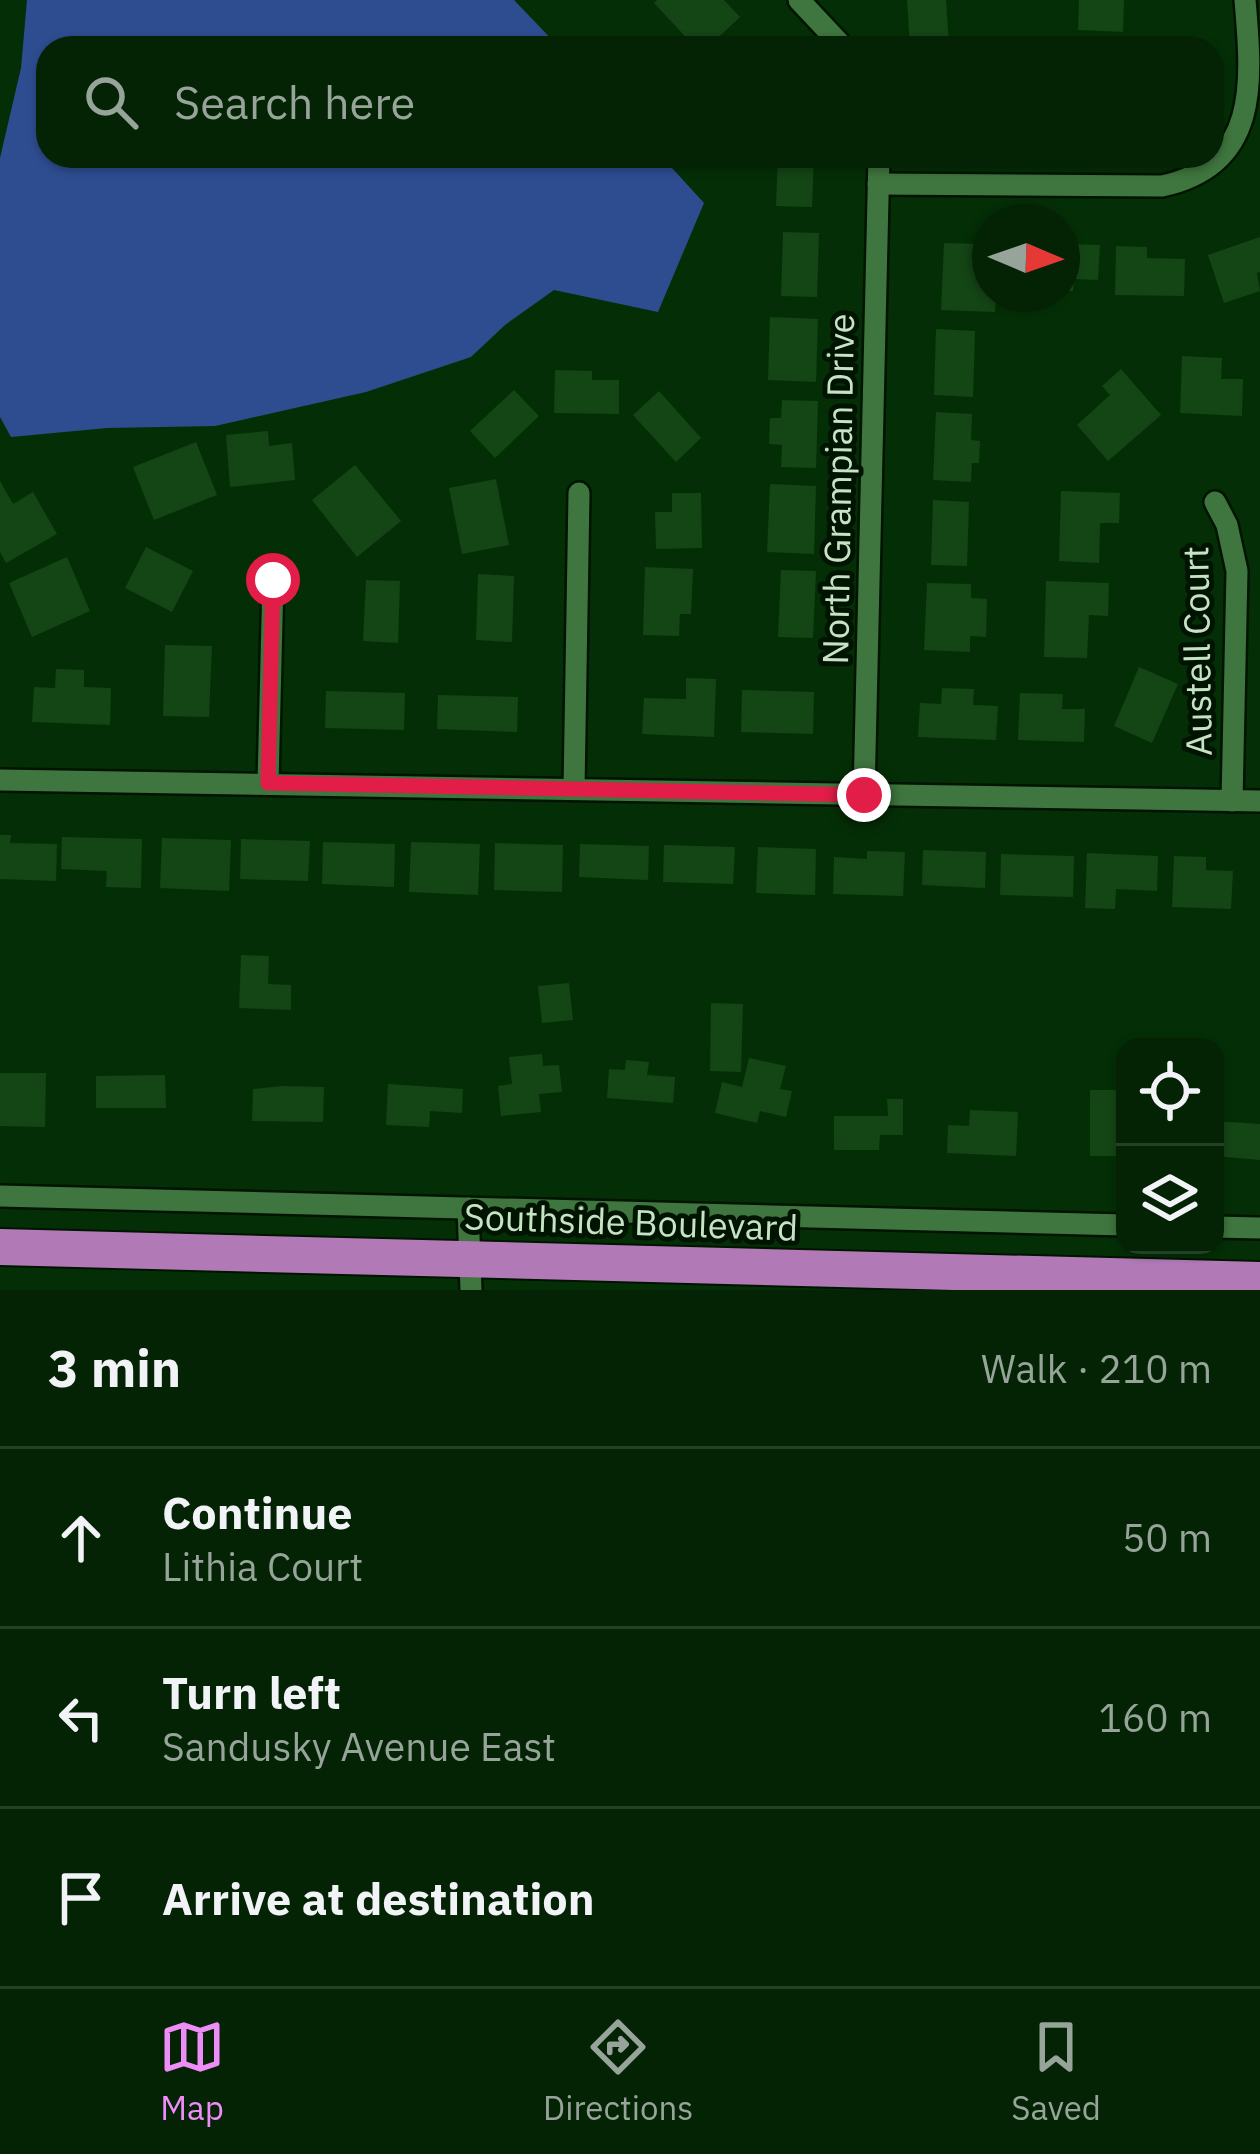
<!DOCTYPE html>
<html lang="en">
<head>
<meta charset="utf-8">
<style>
  body { margin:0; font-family:"IBM Plex Sans",sans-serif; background:#112f13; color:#f1f3f6 }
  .controls { position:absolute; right:36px; bottom:36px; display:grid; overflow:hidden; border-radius:24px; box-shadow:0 3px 9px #0004 }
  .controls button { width:108px; height:108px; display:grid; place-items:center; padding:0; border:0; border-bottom:3px solid #244026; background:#032304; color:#f1f3f6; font:60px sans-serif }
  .compass { position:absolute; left:972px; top:204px; width:108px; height:108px; border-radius:50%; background:#032304; box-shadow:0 3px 9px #0004; rotate:92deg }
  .stop { position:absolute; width:36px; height:36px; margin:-27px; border:9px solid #e11d48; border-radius:50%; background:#fff }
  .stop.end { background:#e11d48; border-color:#fff; box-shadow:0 3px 12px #0008 }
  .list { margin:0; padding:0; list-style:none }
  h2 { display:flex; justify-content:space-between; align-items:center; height:156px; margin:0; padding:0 48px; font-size:51px }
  h2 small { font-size:39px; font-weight:400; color:#97a49a }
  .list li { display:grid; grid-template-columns:78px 1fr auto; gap:36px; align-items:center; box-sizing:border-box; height:180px; padding:0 48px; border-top:3px solid #244026 }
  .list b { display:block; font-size:45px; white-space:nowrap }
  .list p { margin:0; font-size:39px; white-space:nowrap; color:#97a49a }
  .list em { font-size:39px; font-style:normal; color:#97a49a }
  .icon { flex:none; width:66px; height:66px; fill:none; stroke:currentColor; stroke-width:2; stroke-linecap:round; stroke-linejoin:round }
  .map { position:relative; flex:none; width:1260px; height:1290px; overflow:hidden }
  .search { position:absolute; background:#032304; box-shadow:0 3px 9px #0004; left:36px; right:36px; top:36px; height:132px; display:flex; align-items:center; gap:30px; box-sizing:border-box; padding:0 42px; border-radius:36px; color:#97a49a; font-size:45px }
  .sheet { height:696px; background:#032304 }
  nav { display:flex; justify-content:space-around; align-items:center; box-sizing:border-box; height:168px; border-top:3px solid #244026; background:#032304; font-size:33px; color:#97a49a }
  nav a { display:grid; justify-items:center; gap:6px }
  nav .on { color:#ee8cf8 }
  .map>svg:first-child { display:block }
  .water { fill:#2e4d91 }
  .building { fill:#144515 }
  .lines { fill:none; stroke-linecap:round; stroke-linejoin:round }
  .street-casing { stroke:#001400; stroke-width:26 }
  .highway-casing { stroke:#001400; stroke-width:40 }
  .street { stroke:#3f753e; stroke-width:21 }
  .highway { stroke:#b17ab7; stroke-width:36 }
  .route { stroke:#e11d48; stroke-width:15 }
  .labels { text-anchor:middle; stroke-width:10; stroke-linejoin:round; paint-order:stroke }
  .street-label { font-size:36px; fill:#c7e3c5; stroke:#011401 }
</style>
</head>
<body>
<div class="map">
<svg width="1260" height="1290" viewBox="0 0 1260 1290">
  <rect width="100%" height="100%" fill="#042f06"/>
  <polygon class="water" points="27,0 514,0 560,48 48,48 48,156 661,156 704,203 658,312 554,290 505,325 471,357 366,392 215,426 107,428 11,437 0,417 0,158 21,68"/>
  <g class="building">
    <polygon points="657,0 724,0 740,17 707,48 696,48 654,3"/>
    <polygon points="907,0 946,0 949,44 910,46"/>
    <polygon points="1079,0 1124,0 1123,32 1078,30"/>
    <polygon points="778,156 814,156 812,207 776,206"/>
    <polygon points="783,232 819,233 817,297 781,296"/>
    <polygon points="1260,237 1260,272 1257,273 1260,291 1224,303 1208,255"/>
    <polygon points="944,243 981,244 980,277 990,278 990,294 996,294 995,312 941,310"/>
    <polygon points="1062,244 1100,245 1098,280 1074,279 1073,291 1062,291"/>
    <polygon points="1116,246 1147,247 1147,258 1185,259 1184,296 1115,295"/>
    <polygon points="770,317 818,319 816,382 768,380"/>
    <polygon points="936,329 975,331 973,397 934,395"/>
    <polygon points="1182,356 1222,358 1221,379 1243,379 1242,416 1180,413"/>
    <polygon points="1121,369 1161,415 1108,461 1077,425 1110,395 1102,386"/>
    <polygon points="555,370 592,371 592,380 619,380 619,414 554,413"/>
    <polygon points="514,390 539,416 495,458 470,431"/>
    <polygon points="659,391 701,438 676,462 633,415"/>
    <polygon points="782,400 818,401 816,468 781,467 782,445 769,444 770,418 781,418"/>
    <polygon points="936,412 972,414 971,440 980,441 979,463 972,463 971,482 933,480"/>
    <polygon points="268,431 269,446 292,443 295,480 230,487 226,435"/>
    <polygon points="196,442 217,495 154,520 133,467"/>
    <polygon points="355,465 401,521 357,557 312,500"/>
    <polygon points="496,479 509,545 462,554 449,488"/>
    <polygon points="0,481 13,504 33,492 57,534 6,563 0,552"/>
    <polygon points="770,484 816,486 814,554 767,552"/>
    <polygon points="1061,491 1120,493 1119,523 1100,523 1099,563 1059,561"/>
    <polygon points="672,493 701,493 702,548 656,549 655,512 672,512"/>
    <polygon points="933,500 969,502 967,566 931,565"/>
    <polygon points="146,547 193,571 172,612 125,588"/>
    <polygon points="67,557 90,611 32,637 9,583"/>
    <polygon points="645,567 693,569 691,614 680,614 679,636 643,635"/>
    <polygon points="781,570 816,571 813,638 778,637"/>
    <polygon points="478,574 514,576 512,642 476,640"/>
    <polygon points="366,580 400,581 398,643 363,641"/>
    <polygon points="1046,581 1109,583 1108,616 1089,615 1087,658 1044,657"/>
    <polygon points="927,583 971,584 971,598 987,599 986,637 970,636 970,652 924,650"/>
    <polygon points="165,645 212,646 209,717 163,716"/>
    <polygon points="1139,667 1178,684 1152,743 1114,726"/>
    <polygon points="56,669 84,670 84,687 111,688 110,725 32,722 34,687 55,688"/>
    <polygon points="686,678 716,679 714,737 642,734 644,698 686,699"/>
    <polygon points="942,688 974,689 973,705 998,706 996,740 918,737 920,703 941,704"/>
    <polygon points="742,690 814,692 813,734 741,732"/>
    <polygon points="326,691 405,693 404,730 325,728"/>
    <polygon points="1020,693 1063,694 1062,709 1085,709 1084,742 1018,740"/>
    <polygon points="438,695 518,697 517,732 437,729"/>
    <polygon points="0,835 11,835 10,843 57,844 56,881 0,879"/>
    <polygon points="62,837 142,839 141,888 106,887 107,871 61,869"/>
    <polygon points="162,838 231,840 229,891 160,888"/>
    <polygon points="241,839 310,841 308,881 240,879"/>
    <polygon points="323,842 395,844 394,887 322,884"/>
    <polygon points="411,842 480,844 478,895 409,892"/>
    <polygon points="495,843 563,845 562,892 494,890"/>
    <polygon points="580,844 649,846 648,880 579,877"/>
    <polygon points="664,845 735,847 733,884 663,882"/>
    <polygon points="758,847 816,849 815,895 756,893"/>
    <polygon points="923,850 986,852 985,888 922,885"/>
    <polygon points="867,851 905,852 903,896 833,894 834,857 867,859"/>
    <polygon points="1087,853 1158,856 1157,891 1116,889 1115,909 1085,908"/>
    <polygon points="1001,854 1074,856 1073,897 1000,895"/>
    <polygon points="1174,856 1206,857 1206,870 1233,871 1231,909 1172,907"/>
    <polygon points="241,955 269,956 268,984 291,985 291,1010 239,1008"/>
    <polygon points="569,983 573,1020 542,1023 538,986"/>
    <polygon points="711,1003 743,1004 741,1072 710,1071"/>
    <polygon points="542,1054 543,1066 559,1065 562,1092 539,1094 541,1112 501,1116 498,1086 512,1084 509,1057"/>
    <polygon points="749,1058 786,1066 780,1089 792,1091 786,1117 760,1111 757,1123 715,1113 722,1082 742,1087"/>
    <polygon points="626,1060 649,1062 647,1075 675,1077 673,1103 607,1098 609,1069 625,1070"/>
    <polygon points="0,1073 46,1073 45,1127 0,1126"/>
    <polygon points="165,1075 166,1108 96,1108 96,1076"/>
    <polygon points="388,1084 463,1089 462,1113 430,1111 429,1127 386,1125"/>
    <polygon points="282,1086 324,1087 323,1122 252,1121 253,1089"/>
    <rect x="1090" y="1090" width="35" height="66"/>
    <polygon points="887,1099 903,1099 903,1135 880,1135 879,1150 834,1150 834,1116 888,1116"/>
    <polygon points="970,1110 1018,1112 1016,1156 947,1153 948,1125 969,1126"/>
    <polygon points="1215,1121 1260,1124 1260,1160 1215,1156"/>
  </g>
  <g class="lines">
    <g class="street-casing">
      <g id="street">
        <polyline points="799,0 844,48"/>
        <path d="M878 184 1162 186C1260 165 1252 82 1245 0"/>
        <polyline points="1215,502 1227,525 1237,571 1232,801"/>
        <polyline points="0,780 1260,801"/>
        <polyline points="268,783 273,580"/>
        <polyline points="574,789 579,493"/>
        <polyline points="864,795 879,156"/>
        <polyline points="0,1196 1125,1225"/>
        <polyline points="468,1208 471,1290"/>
        <polyline points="1215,1227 1260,1228"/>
      </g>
    </g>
    <g class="highway-casing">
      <polyline id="highway" points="0,1247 1260,1280"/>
    </g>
    <use href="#street" class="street"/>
    <use href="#highway" class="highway"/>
  </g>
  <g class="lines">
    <polyline class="route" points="273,580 268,783 864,795"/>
  </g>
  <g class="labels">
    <g class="street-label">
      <text transform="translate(838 489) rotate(-89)" y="13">North Grampian Drive</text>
      <text transform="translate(1197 651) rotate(-91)" y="13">Austell Court</text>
      <text transform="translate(631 1222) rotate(2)" y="13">Southside Boulevard</text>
    </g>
  </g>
</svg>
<div class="controls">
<button><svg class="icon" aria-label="locate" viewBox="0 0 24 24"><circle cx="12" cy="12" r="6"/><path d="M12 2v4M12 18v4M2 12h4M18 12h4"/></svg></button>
<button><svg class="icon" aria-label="layers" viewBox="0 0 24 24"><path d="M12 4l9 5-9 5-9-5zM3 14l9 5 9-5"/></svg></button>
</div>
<svg class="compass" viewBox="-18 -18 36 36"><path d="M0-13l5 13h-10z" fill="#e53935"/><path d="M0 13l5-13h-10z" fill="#97a49a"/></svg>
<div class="stop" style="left:273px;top:580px"></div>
<div class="stop end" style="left:864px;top:795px"></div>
<div class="search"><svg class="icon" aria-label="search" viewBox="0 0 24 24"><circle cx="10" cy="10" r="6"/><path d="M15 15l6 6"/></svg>Search here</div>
</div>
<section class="sheet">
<h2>3 min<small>Walk · 210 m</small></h2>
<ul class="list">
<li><svg class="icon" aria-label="ahead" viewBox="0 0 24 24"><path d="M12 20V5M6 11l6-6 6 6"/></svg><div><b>Continue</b><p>Lithia Court</p></div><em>50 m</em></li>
<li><svg class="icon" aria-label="left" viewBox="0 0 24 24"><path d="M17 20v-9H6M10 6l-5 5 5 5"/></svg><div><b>Turn left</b><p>Sandusky Avenue East</p></div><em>160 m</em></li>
<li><svg class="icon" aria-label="arrive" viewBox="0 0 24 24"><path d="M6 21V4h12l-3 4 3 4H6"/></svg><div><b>Arrive at destination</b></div></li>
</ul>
</section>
<nav>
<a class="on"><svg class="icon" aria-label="map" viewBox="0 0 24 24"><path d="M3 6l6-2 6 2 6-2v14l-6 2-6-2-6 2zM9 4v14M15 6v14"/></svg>Map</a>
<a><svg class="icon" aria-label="directions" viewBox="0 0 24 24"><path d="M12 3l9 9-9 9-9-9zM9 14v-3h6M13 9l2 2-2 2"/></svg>Directions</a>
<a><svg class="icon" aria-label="saved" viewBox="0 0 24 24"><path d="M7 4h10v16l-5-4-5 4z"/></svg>Saved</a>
</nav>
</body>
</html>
